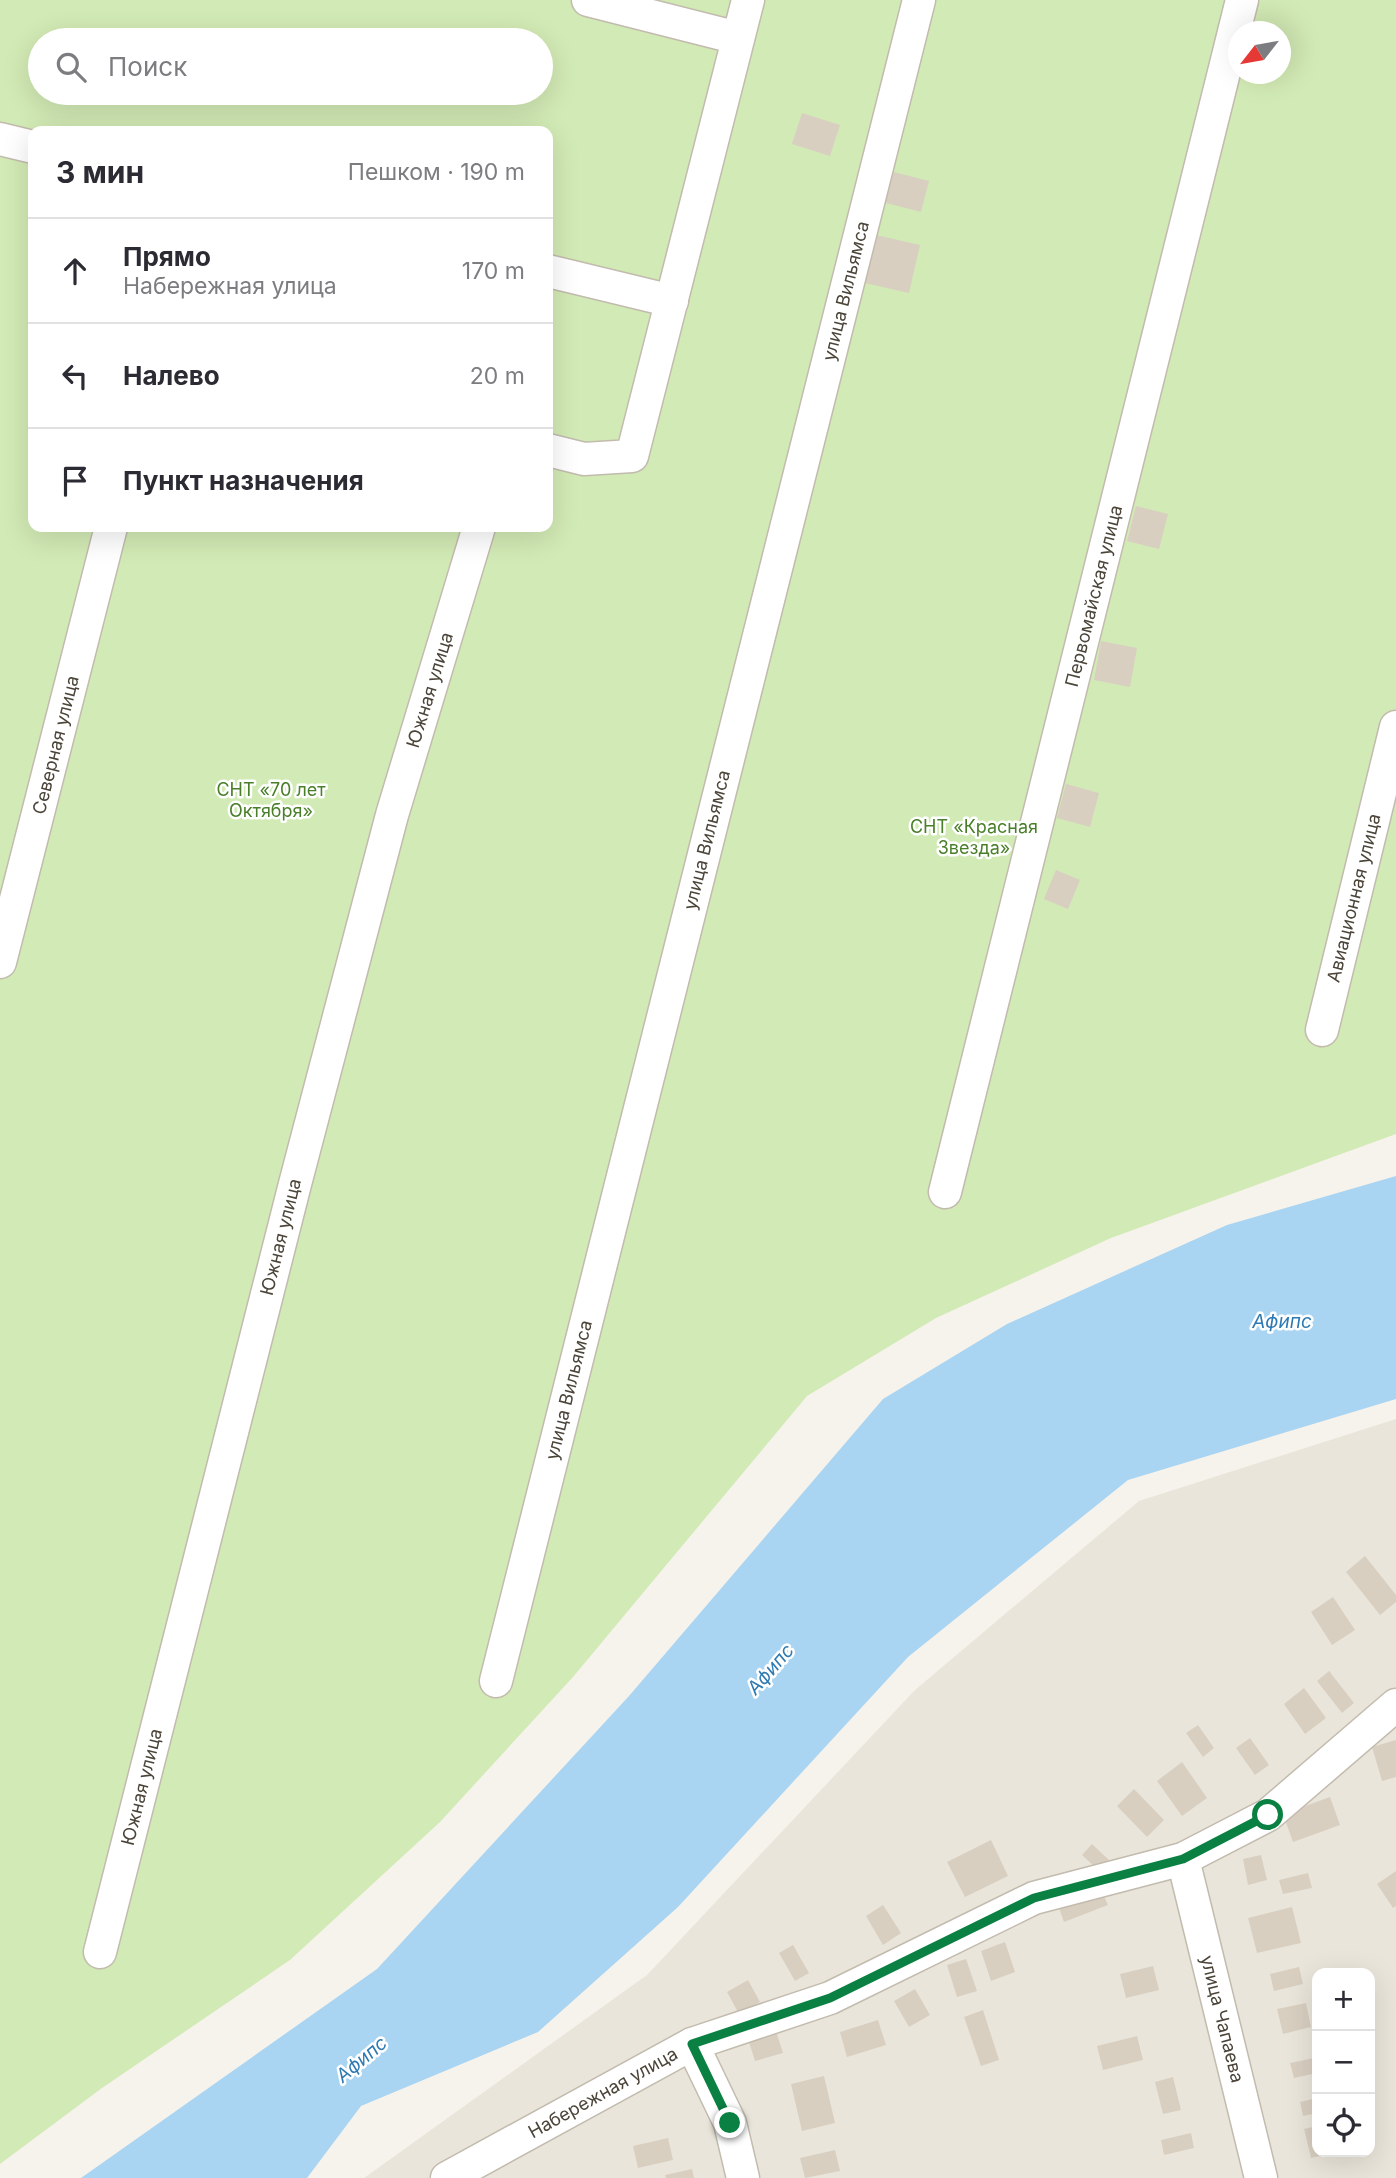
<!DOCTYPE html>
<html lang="ru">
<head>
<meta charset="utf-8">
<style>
  body { margin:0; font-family:Inter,sans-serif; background:#f2f2f3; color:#2b2b33 }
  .controls { position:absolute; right:21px; bottom:21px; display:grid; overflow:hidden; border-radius:14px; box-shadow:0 7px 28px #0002 }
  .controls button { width:63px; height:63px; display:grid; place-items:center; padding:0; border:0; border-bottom:2px solid #e1e1e2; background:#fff; color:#2b2b33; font:35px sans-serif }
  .compass { position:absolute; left:1228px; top:21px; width:63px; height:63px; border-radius:50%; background:#fff; box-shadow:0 7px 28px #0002; rotate:239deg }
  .stop { position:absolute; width:21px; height:21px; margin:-16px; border:5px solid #0b8043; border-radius:50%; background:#fff }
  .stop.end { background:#0b8043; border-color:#fff; box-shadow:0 2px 7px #0008 }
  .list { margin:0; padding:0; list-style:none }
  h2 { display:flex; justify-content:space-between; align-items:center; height:91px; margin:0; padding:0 28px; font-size:30px }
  h2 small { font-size:23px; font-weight:400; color:#7c7c81 }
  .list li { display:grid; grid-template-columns:46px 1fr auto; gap:21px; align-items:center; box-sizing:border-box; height:105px; padding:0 28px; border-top:2px solid #e1e1e2 }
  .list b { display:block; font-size:26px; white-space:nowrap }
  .list p { margin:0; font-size:23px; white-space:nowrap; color:#7c7c81 }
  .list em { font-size:23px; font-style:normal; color:#7c7c81 }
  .icon { flex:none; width:38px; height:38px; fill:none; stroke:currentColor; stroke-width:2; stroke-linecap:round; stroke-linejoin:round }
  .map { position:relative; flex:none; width:1396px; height:2178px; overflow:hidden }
  .search { position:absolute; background:#fff; box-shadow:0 7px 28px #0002; left:28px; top:28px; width:525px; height:77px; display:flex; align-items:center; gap:18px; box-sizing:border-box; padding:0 24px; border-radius:38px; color:#7c7c81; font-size:26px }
  .panel { position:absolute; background:#fff; box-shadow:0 7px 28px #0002; left:28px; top:126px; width:525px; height:406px; border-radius:14px }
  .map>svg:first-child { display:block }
  .residential { fill:#eae5da; fill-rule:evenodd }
  .green { fill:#d2eab5; fill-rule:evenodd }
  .water { fill:#a9d4f2 }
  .building { fill:#d8cfc1 }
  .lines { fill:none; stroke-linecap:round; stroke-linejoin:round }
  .minor-casing { stroke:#c2bbae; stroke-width:35 }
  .minor { stroke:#fff; stroke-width:32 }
  .route { stroke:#0b8043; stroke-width:9 }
  .labels { text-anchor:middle; stroke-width:5; stroke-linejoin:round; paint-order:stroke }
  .street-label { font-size:18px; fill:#4b4439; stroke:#fff }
  .park-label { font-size:18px; fill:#4a7f2a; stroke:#fff }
  .water-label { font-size:19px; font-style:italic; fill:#2e7ab2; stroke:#fff }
</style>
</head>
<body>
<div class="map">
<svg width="1396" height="2178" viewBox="0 0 1396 2178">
  <rect width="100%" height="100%" fill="#f6f3ec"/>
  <path class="residential" d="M1396 1419V2178H364L647 1975 915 1690 1139 1501ZM1317 1973H1370V2152H1317Z"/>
  <path class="green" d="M0 0H1396V1134L1111 1238 936 1318 807 1396 573 1677 440 1822 290 1960 102 2088 0 2164ZM1238 32H1280V74H1238ZM40 40H541V93H40ZM33 131H548V527H33Z"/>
  <polygon class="water" points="1396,1176 1396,1399 1128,1480 908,1657 678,1907 538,2032 361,2106 307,2178 81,2178 377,1969 629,1696 883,1399 1007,1324 1227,1225"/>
  <g class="building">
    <polygon points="802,113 840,125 830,156 792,144"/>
    <polygon points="890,171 929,181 921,212 882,202"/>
    <polygon points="876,235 920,245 909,293 865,283"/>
    <polygon points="1136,506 1168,514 1159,549 1127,541"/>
    <polygon points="1101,641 1137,648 1130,687 1094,680"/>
    <polygon points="1066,784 1099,793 1090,827 1057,818"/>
    <polygon points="1056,870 1080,880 1068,909 1044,899"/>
    <polygon points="1365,1556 1396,1595 1396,1602 1380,1615 1346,1572"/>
    <polygon points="1333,1597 1355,1630 1332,1645 1311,1612"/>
    <polygon points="1329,1671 1354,1703 1342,1713 1317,1681"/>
    <polygon points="1304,1688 1326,1718 1305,1734 1284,1704"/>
    <polygon points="1198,1725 1214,1748 1203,1757 1186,1733"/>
    <polygon points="1250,1738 1269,1765 1255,1775 1236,1748"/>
    <polygon points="1396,1740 1396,1777 1382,1781 1372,1747"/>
    <polygon points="1182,1762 1207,1798 1182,1816 1157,1781"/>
    <polygon points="1134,1789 1164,1820 1147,1837 1117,1806"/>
    <polygon points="1330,1797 1340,1825 1293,1842 1283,1814"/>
    <polygon points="991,1840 1008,1876 965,1897 947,1862"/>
    <polygon points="1092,1844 1109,1860 1099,1871 1082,1855"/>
    <polygon points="1261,1855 1267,1880 1248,1885 1243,1859"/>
    <polygon points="1396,1871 1396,1906 1393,1908 1377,1884"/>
    <polygon points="1308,1873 1312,1888 1283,1894 1279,1880"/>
    <polygon points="1102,1892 1108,1905 1064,1922 1059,1908"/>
    <polygon points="883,1905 901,1933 883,1945 866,1916"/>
    <polygon points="1292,1907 1301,1943 1257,1953 1248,1918"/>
    <polygon points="1005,1942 1015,1972 991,1981 981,1951"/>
    <polygon points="793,1945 809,1973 795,1981 779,1953"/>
    <polygon points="966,1959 977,1991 957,1997 947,1965"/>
    <polygon points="1153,1966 1159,1990 1126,1998 1120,1974"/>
    <polygon points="1299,1967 1303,1984 1274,1991 1270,1974"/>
    <polygon points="748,1980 760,2002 739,2014 727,1992"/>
    <polygon points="915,1989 930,2015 909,2027 894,2001"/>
    <polygon points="1306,2003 1311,2027 1283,2034 1277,2009"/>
    <polygon points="983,2010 999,2060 981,2066 964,2017"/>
    <polygon points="878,2020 886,2045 847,2057 840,2032"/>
    <polygon points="777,2034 783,2053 755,2061 749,2042"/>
    <polygon points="1137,2036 1143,2060 1103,2070 1097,2046"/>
    <polygon points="1314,2058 1317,2073 1294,2078 1290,2063"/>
    <polygon points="824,2076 835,2123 802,2131 791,2084"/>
    <polygon points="1173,2077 1181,2110 1163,2114 1155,2082"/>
    <polygon points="1317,2098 1317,2113 1303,2116 1300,2102"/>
    <polygon points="1317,2126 1317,2152 1334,2153 1311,2158 1304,2129"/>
    <polygon points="1191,2133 1194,2148 1164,2155 1161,2140"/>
    <polygon points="668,2138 673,2160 638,2168 633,2146"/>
    <polygon points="835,2150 840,2171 805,2178 800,2158"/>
    <polygon points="692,2169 694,2178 666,2178 665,2175"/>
  </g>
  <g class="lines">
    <g class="minor-casing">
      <g id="minor">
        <polyline points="588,0 738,38"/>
        <polyline points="0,139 33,147"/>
        <polyline points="548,271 672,301"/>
        <polyline points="548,450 584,459 632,456 748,0"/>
        <polyline points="0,962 111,527"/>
        <polyline points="1322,1030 1396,727"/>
        <polyline points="945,1192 1242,0"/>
        <polyline points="496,1681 919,0"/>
        <polyline points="1183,1859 1261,2178"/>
        <polyline points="100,1952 295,1184 392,815 479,527"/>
        <polyline points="692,2044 730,2123 743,2178"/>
        <polyline points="447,2178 692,2044 830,1998 1034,1898 1183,1859 1268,1815 1396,1705"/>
      </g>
    </g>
    <use href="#minor" class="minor"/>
  </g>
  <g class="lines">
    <polyline class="route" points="730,2123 692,2044 830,1998 1034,1898 1183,1859 1268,1815"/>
  </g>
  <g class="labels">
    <g class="street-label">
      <text transform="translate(846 291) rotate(-76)" y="6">улица Вильямса</text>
      <text transform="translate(1094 596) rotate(-76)" y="6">Первомайская улица</text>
      <text transform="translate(430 690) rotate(-73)" y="6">Южная улица</text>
      <text transform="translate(56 745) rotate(-76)" y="6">Северная улица</text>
      <text transform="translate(707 840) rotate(-76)" y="6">улица Вильямса</text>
      <text transform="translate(1354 898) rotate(-76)" y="6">Авиационная улица</text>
      <text transform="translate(281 1237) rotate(-76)" y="6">Южная улица</text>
      <text transform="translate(569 1390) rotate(-76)" y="6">улица Вильямса</text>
      <text transform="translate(142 1787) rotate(-76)" y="6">Южная улица</text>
      <text transform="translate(1222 2019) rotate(76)" y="6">улица Чапаева</text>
      <text transform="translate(603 2093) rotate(-29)" y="6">Набережная улица</text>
    </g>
    <g class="park-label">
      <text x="271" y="796">СНТ «70 лет<tspan x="271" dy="21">Октября»</tspan></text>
      <text x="974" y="833">СНТ «Красная<tspan x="974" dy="21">Звезда»</tspan></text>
    </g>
    <g class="water-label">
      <text x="1282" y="1328">Афипс</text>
      <text transform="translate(770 1669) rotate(-49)" y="7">Афипс</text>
      <text transform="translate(361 2059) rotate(-40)" y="7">Афипс</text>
    </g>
  </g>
</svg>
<div class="controls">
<button>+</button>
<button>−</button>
<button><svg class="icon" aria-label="locate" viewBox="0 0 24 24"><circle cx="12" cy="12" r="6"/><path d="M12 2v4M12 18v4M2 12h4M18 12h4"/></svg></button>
</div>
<svg class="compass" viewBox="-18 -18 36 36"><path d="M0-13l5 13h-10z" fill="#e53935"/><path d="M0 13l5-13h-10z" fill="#7c7c81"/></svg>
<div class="stop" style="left:1268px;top:1815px"></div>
<div class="stop end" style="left:730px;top:2123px"></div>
<div class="search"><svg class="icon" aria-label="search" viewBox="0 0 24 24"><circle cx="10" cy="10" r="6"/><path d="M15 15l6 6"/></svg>Поиск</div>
<section class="panel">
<h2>3 мин<small>Пешком · 190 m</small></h2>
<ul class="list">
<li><svg class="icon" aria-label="ahead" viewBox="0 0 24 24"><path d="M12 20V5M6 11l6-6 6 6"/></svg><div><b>Прямо</b><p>Набережная улица</p></div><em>170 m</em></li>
<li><svg class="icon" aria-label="left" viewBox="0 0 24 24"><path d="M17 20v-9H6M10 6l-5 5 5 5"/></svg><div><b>Налево</b></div><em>20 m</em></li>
<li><svg class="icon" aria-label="arrive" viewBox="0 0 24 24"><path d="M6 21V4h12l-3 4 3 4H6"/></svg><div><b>Пункт назначения</b></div></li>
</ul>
</section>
</div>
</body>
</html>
